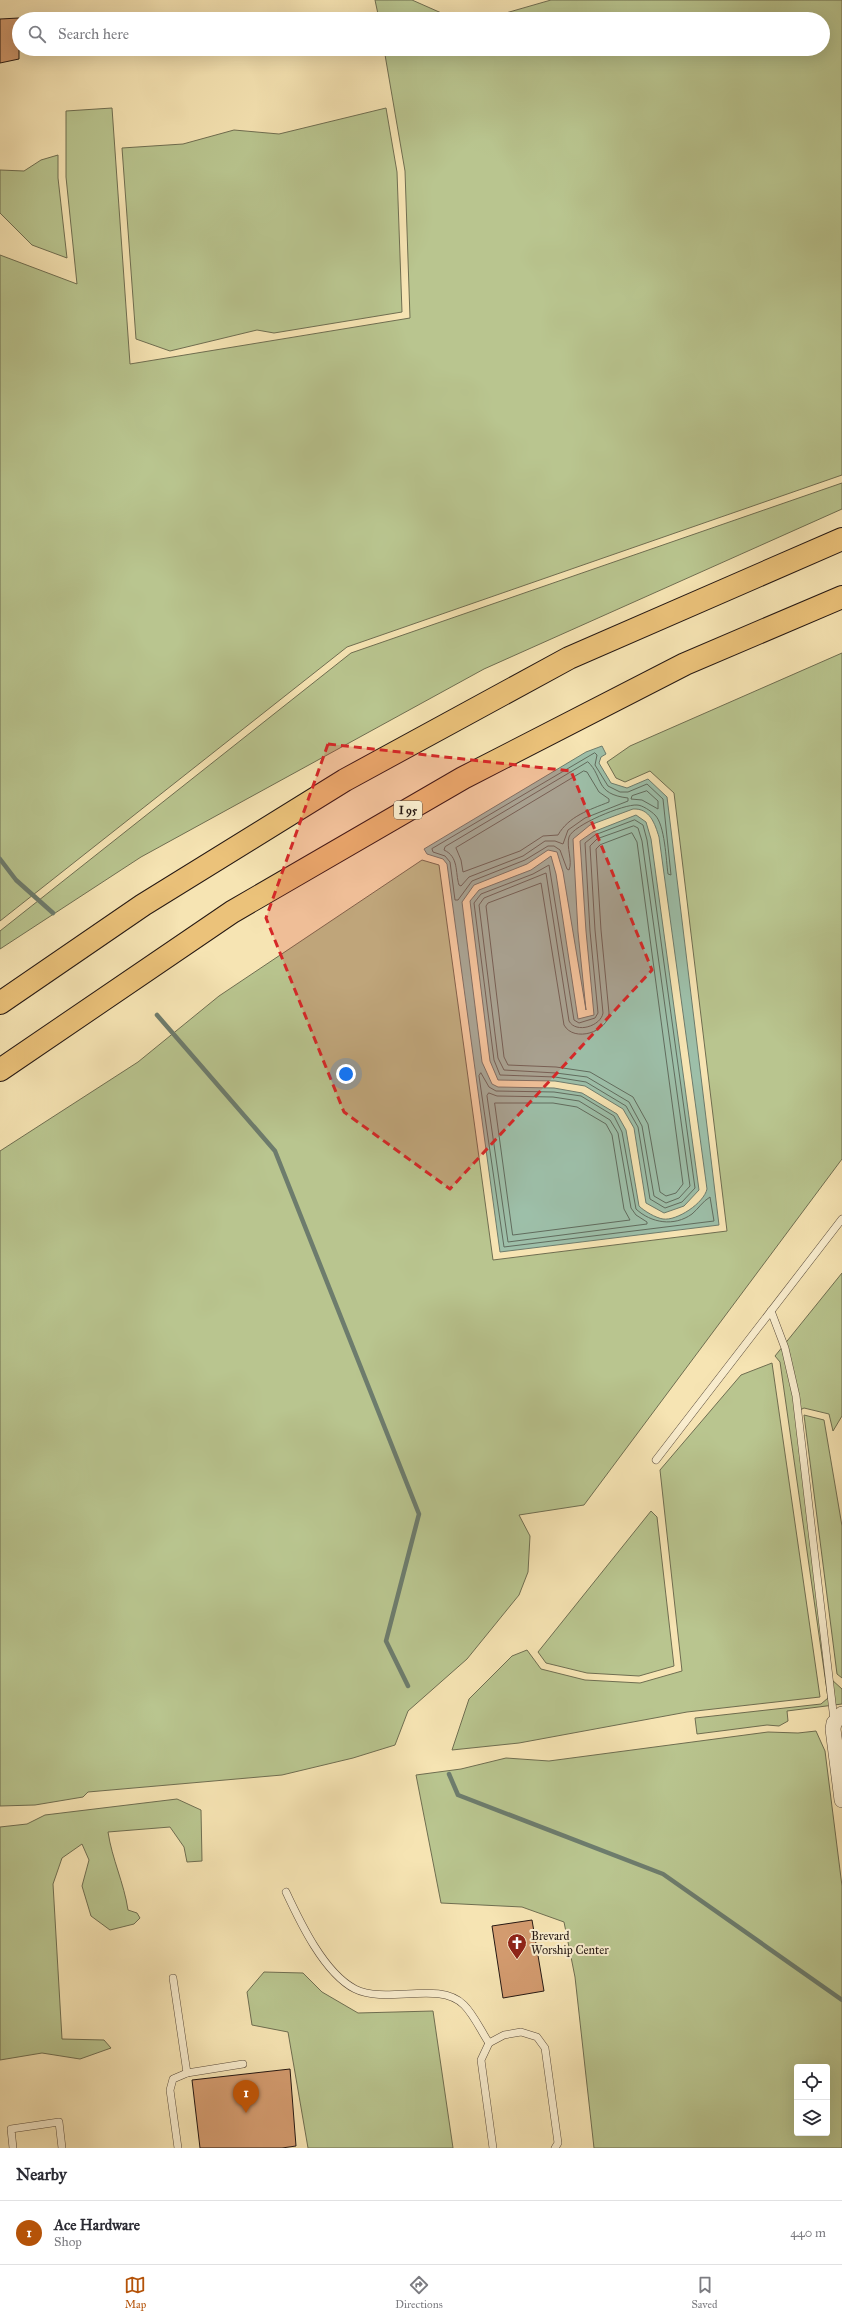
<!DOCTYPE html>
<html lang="en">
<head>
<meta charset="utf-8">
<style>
  body { margin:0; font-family:"IM FELL Great Primer",serif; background:#f2f2f3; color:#2b2b33 }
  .controls { position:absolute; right:12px; bottom:12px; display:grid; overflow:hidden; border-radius:4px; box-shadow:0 4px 16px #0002 }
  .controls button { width:36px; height:36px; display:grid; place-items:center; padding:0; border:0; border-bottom:1px solid #e1e1e2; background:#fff; color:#2b2b33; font:20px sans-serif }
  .you { position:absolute; left:346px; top:1074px; width:14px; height:14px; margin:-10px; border:3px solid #fff; border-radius:50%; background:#1a73e8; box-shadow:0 0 0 6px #1a73e833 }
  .badge { display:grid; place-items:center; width:26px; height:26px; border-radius:50%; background:#b45309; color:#fff; font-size:13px; font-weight:700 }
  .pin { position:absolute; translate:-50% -33px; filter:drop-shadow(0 1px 2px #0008) }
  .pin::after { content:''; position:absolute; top:21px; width:14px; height:12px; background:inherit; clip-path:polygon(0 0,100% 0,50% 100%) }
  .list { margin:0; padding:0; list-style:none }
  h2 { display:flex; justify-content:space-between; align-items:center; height:52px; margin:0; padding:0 16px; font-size:17px }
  h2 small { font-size:13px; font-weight:400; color:#7c7c81 }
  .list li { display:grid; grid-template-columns:26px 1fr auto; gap:12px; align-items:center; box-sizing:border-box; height:64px; padding:0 16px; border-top:1px solid #e1e1e2 }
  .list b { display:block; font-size:15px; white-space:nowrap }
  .list p { margin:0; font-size:13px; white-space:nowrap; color:#7c7c81 }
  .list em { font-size:13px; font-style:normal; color:#7c7c81 }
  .icon { flex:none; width:22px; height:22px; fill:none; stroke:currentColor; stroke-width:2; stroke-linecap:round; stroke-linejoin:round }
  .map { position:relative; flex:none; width:842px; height:2148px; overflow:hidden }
  .search { position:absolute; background:#fff; box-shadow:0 4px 16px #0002; left:12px; right:12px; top:12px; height:44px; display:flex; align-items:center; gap:10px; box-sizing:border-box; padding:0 14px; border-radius:22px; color:#7c7c81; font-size:15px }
  .sheet { height:116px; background:#fff }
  nav { display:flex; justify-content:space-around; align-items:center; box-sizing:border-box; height:56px; border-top:1px solid #e1e1e2; background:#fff; font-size:11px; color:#7c7c81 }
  nav a { display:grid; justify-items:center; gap:2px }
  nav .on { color:#b45309 }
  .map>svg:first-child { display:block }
  .green { fill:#b9c58f; stroke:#6f6e51; fill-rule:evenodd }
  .water { fill:#9dbfa9; stroke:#6d7c6d; fill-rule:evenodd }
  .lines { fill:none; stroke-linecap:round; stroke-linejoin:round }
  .shore { stroke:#616c5e; stroke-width:1 }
  .stream { stroke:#6d7c6d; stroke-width:4.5 }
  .building { fill:#d39b6f; stroke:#251813 }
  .service-casing { stroke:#594b3b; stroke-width:8 }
  .minor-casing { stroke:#594b3b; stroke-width:16 }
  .motorway-casing { stroke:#251813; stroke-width:24 }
  .service { stroke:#f9edce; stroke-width:7 }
  .minor { stroke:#f9edce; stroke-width:15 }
  .motorway { stroke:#ebc27a; stroke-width:22 }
  .marked { fill:#d62828; fill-opacity:0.2; stroke:#d62828; stroke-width:3; stroke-dasharray:8 5; stroke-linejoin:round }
  .labels { text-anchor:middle; stroke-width:4; stroke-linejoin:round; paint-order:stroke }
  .shield { fill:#f9edce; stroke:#65584b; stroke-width:1 }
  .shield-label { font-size:11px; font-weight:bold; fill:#251813 }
  .poi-label { font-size:12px; fill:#251813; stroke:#f9edce; text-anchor:start }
</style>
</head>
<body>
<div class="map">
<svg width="842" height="2148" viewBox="0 0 842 2148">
  <rect width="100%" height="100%" fill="#f6e4b3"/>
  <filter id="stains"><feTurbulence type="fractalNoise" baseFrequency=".005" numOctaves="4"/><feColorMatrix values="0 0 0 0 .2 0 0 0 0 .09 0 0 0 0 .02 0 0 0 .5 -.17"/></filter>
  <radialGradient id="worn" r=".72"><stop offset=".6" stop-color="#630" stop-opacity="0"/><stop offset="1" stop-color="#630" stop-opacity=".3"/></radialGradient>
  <g class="green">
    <polygon points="375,0 412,0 455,19 379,19"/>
    <polygon points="551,0 842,0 842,475 347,647 0,921 0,255 77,284 66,177 66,111 112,108 130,364 410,318 405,171 384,49 823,49 823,19 485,19"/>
    <polygon points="386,108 397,172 402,312 274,333 257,330 170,351 136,339 122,148 183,144 234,130 279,134"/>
    <polygon points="58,155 58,178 67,258 32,245 0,213 0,170 24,171 41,160"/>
    <polygon points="842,483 842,509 484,669 141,857 0,949 0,931 351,653"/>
    <polygon points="842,653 842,1159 584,1505 519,1515 530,1536 528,1572 519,1595 467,1659 408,1711 395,1745 353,1758 282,1775 88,1792 83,1797 35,1805 0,1806 0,1151 138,1062 219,996 422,860 439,865 493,1260 727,1231 674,793 650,771 625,782 616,778 607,762 630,746"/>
    <polygon points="842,1273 842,1416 833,1431 829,1414 804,1408 798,1411 831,1679 842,1689 842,1704 787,1711 788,1721 779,1726 767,1725 697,1734 695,1718 821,1704 828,1698 780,1362 775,1356"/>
    <polygon points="772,1363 820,1697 687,1712 519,1743 452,1750 469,1699 512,1656 527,1650 541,1669 585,1680 640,1683 682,1671 660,1470 741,1375"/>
    <polygon points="804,1415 824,1420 842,1526 842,1678 837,1674"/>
    <polygon points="651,1511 657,1517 674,1666 639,1676 587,1673 546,1663 538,1652"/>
    <path d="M816 1731 825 1751 842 1886V2148H594L575 1977 564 1922 522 1907 441 1903 416 1775 461 1769 506 1758 549 1761 768 1732 798 1733ZM797 2067H827V2133H797Z"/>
    <path d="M177 1799 201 1810 202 1861 187 1862 184 1847 170 1827 108 1832C112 1859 124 1883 128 1910L137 1913 140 1918 134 1924 110 1930 91 1916 82 1886 89 1860 82 1844 62 1858 53 1884 62 2039 104 2040 111 2048 80 2059 42 2053 0 2060V1827L27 1824 45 1815Z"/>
    <polygon points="264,1972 303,1973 322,1992 358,2013 433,2011 453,2148 308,2148 288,2032 252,2025 247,1992"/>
  </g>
  <g class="water">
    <path d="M602 746 606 754 601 757 599 763 611 783 627 788 648 779 667 797 719 1225 500 1252 447 864 443 859 427 854 424 849 586 752ZM633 809C650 808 655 824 659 837L707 1189C704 1203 677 1221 663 1219 656 1218 644 1211 639 1206L626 1130 617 1114 582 1093 554 1088 498 1087 492 1084 482 1062 462 902 474 885 527 864 548 850 557 852 563 872 586 1010 578 932 573 839 590 825Z"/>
    <polygon points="636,815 646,822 651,839 699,1190 684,1206 664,1213 646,1203 634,1128 623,1109 585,1086 555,1081 498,1080 490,1061 470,901 479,890 531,870 551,856 556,874 578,1019 594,1015 586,931 580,841 593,832"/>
  </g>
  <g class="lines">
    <g class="shore">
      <path d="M595 753 597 755 595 765 608 786 620 792H628L647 784 663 799 671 875 668 874C666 860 665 825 655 815 651 811 642 805 637 805 624 804 573 825 569 837 566 847 573 861 569 870L567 869 560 850 554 846H548L525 860 472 881 458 900H455L450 862 445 856 433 852 432 849Z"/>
      <path d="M588 762C604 777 594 794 628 798V801L585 818 568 830 563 844 555 841H545L523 856 469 877 461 886 459 885C455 872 459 857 444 850L445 847Z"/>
      <path d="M584 771 587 772 599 792 609 799V802C589 810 569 816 558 835L543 836 520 851 463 872 461 860 456 848Z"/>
      <polygon points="647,791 658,801 658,809 642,800 631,799 632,796"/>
      <polygon points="635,820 643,825 647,840 695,1188 682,1202 665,1208 650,1199 638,1127 626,1106 586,1082 555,1077 500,1075 494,1060 474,903 481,894 533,874 549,865 574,1020 579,1023 595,1018 598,1013 590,931 585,843 595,835"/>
      <path d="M634 826 638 828 642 841 690 1186 679 1198 666 1203 654 1196 642 1126 629 1102 587 1077 556 1073 504 1070 498 1058 479 905 484 898 546 873 569 1021C576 1034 601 1026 603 1013L595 930 590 846 597 839Z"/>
      <path d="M632 833 637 842 683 1184 676 1193 666 1196 660 1192 648 1124 633 1097 590 1072 556 1067 508 1065 504 1057 486 906 488 903 541 883 564 1025C574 1043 608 1032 609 1013L601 930 596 849 600 845Z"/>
      <path d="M481 1073 489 1087 496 1091 554 1092 581 1096 614 1116 622 1132 636 1209C651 1223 674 1227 692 1214 698 1209 703 1201 710 1197L714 1221 504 1247 479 1076Z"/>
      <polygon points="489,1093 497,1096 553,1097 579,1101 610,1120 618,1133 631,1208 636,1215 647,1222 647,1224 508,1242 487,1096"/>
      <polygon points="495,1103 553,1103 577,1107 606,1124 612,1135 624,1209 630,1220 513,1235"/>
    </g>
    <g class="stream">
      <polyline points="0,859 16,880 53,913"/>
      <polyline points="157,1015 275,1151 419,1514 386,1641 408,1686"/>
      <polyline points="449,1774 458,1795 663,1874 842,2000"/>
    </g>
  </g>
  <g class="building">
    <polygon points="19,18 19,59 0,63 0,19"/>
    <polygon points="532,1920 544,1991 503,1998 492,1926"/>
    <polygon points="290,2069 296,2146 282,2148 200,2148 192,2080"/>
  </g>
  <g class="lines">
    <g class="service-casing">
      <g id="service">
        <polyline points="771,1311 785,1348 796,1396 834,1720"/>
        <polyline points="656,1460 842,1219"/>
        <path d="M286 1892C300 1922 324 1973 355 1989 387 2005 439 1980 464 2005 474 2015 481 2031 489 2043"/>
        <polyline points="173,1978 187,2073"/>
        <polyline points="13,2148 11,2129 59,2122 62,2148"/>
        <polyline points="178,2148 170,2090 173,2079 187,2073 243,2064"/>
        <polyline points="493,2148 481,2060 489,2043 504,2035 521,2032 537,2037 545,2048 558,2143 555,2148"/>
      </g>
    </g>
    <g class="minor-casing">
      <polyline id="minor" points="842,1714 834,1723 833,1729 842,1800"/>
    </g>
    <g class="motorway-casing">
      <g id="motorway">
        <polyline points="0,1003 143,905 345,780 569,658 842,539"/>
        <polyline points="0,1070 232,912 463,778 685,664 842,597"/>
      </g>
    </g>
    <use href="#service" class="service"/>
    <use href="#minor" class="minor"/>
    <use href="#motorway" class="motorway"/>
  </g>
  <path class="marked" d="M328 744 571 771 652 970 450 1189 344 1112 266 918Z"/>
  <defs>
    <g id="church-pin" transform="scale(1)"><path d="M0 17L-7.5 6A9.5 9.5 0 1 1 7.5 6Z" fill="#8f2418" stroke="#f9edce"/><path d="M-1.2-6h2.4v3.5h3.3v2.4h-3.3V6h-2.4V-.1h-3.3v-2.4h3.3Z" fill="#fff"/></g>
  </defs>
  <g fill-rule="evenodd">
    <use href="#church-pin" x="517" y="1943"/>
  </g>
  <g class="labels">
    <rect class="shield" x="394" y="801" width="28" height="18" rx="3"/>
    <g class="shield-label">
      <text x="408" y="814">I 95</text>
    </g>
    <g class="poi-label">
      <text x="531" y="1940">Brevard<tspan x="531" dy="14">Worship Center</tspan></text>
    </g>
  </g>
  <rect width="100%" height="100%" filter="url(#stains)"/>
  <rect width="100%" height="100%" fill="url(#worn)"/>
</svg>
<div class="controls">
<button><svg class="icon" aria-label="locate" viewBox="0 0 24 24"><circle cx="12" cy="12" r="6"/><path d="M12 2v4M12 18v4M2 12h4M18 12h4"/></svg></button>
<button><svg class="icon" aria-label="layers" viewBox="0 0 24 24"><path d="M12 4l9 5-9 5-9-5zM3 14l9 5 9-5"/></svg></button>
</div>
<div class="you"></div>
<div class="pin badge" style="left:246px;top:2113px">1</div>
<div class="search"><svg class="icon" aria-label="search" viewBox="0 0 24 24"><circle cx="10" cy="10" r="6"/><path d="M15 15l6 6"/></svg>Search here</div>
</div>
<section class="sheet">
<h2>Nearby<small></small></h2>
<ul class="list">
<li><span class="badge">1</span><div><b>Ace Hardware</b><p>Shop</p></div><em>440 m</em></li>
</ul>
</section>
<nav>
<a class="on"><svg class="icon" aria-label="map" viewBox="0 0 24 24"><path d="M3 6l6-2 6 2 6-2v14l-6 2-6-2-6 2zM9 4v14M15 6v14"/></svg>Map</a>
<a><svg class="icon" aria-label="directions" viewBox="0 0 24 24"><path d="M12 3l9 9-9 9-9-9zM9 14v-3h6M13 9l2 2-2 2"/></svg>Directions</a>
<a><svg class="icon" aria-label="saved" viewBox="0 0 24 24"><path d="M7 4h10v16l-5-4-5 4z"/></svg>Saved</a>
</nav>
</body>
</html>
